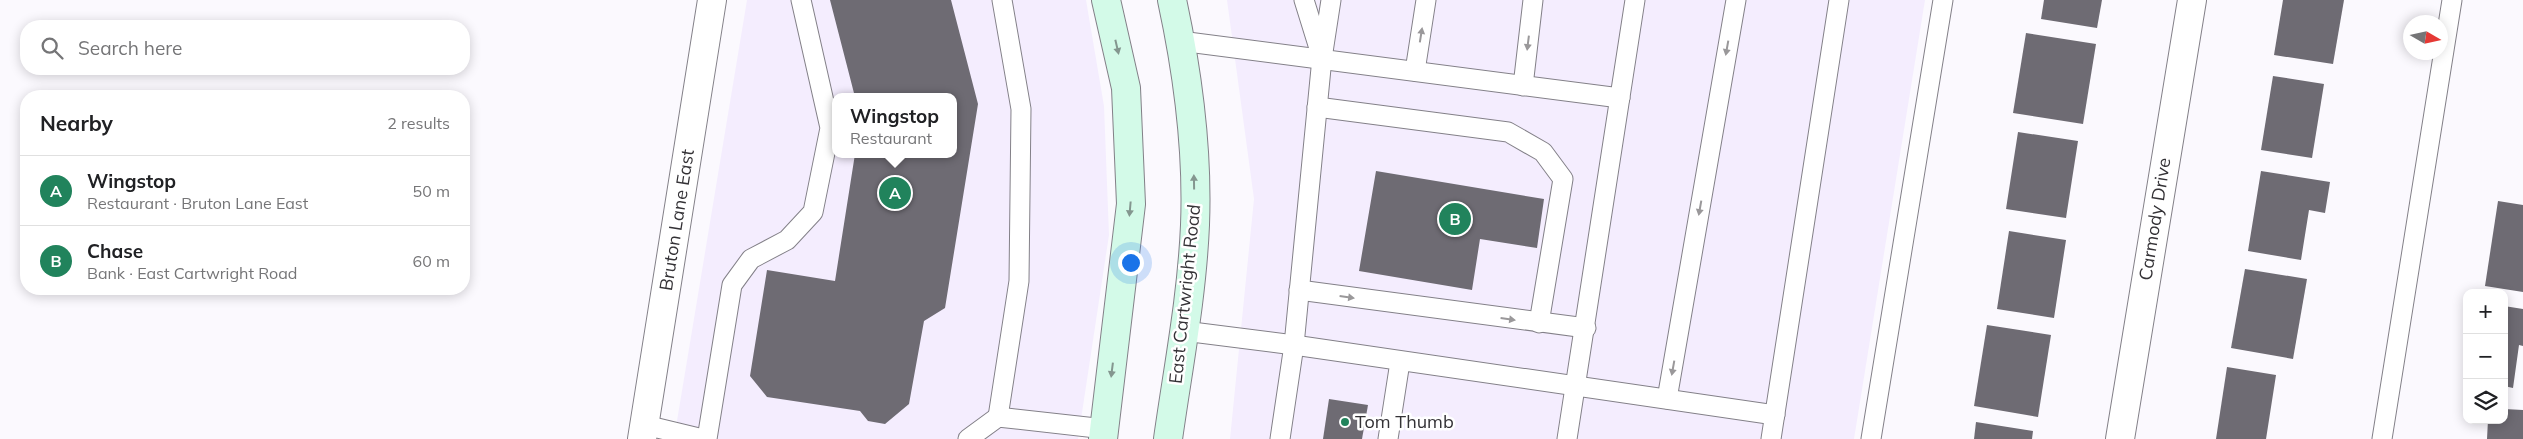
<!DOCTYPE html>
<html lang="en">
<head>
<meta charset="utf-8">
<style>
  body { margin:0; font-family:Mulish,sans-serif; background:#f6f6f6; color:#202124 }
  .controls { position:absolute; right:15px; bottom:15px; display:grid; overflow:hidden; border-radius:10px; box-shadow:0 2px 12px #0003 }
  .controls button { width:45px; height:45px; display:grid; place-items:center; padding:0; border:0; border-bottom:1px solid #e0e0e0; background:#fff; color:#202124; font:25px sans-serif }
  .compass { position:absolute; left:2403px; top:15px; width:45px; height:45px; border-radius:50%; background:#fff; box-shadow:0 2px 12px #0003; rotate:99deg }
  .you { position:absolute; left:1130px; top:262px; width:18px; height:18px; margin:-12px; border:4px solid #fff; border-radius:50%; background:#1a73e8; box-shadow:0 0 0 8px #1a73e833 }
  .badge { display:grid; place-items:center; width:32px; height:32px; border-radius:50%; background:#21835c; color:#fff; font-size:16px; font-weight:700 }
  .pin { position:absolute; translate:-50% -50%; border:2px solid #fff; box-shadow:0 1px 5px #0006 }
  .popup { position:absolute; left:832px; top:93px; width:125px; height:65px; box-sizing:border-box; display:grid; place-content:center; border-radius:10px; background:#fff; filter:drop-shadow(0 1px 4px #0005); font-size:16px; white-space:nowrap; color:#757577 }
  .popup b { font-size:19px; color:#202124 }
  .popup::after { content:''; position:absolute; left:50%; top:100%; margin-left:-10px; border:10px solid transparent; border-top-color:#fff }
  .list { margin:0; padding:0; list-style:none }
  h2 { display:flex; justify-content:space-between; align-items:center; height:65px; margin:0; padding:0 20px; font-size:21px }
  h2 small { font-size:16px; font-weight:400; color:#757577 }
  .list li { display:grid; grid-template-columns:32px 1fr auto; gap:15px; align-items:center; box-sizing:border-box; height:70px; padding:0 20px; border-top:1px solid #e0e0e0 }
  .list b { display:block; font-size:19px; white-space:nowrap }
  .list p { margin:0; font-size:16px; white-space:nowrap; color:#757577 }
  .list em { font-size:16px; font-style:normal; color:#757577 }
  .icon { flex:none; width:28px; height:28px; fill:none; stroke:currentColor; stroke-width:2; stroke-linecap:round; stroke-linejoin:round }
  .map { position:relative; flex:none; width:2523px; height:439px; overflow:hidden }
  .search { position:absolute; background:#fff; box-shadow:0 2px 12px #0003; left:20px; top:20px; width:450px; height:55px; display:flex; align-items:center; gap:12px; box-sizing:border-box; padding:0 18px; border-radius:20px; color:#757577; font-size:19px }
  .panel { position:absolute; background:#fff; box-shadow:0 2px 12px #0003; left:20px; top:90px; width:450px; height:205px; border-radius:20px }
  .map>svg:first-child { display:block }
  .built { fill:#f4edfe; fill-rule:evenodd }
  .building { fill:#6e6b73 }
  .lines { fill:none; stroke-linecap:round; stroke-linejoin:round }
  .service-casing { stroke:#838088; stroke-width:21 }
  .minor-casing { stroke:#838088; stroke-width:30 }
  .tertiary-casing { stroke:#838088; stroke-width:30 }
  .secondary-casing { stroke:#838088; stroke-width:30 }
  .service { stroke:#fff; stroke-width:19 }
  .minor { stroke:#fff; stroke-width:28 }
  .tertiary { stroke:#fff; stroke-width:28 }
  .secondary { stroke:#d3fae8; stroke-width:28 }
  .oneway { fill:#9a989a }
  .oneway2 { fill:#84968f }
  .poi-dot { fill:#21835c; stroke:#fff; stroke-width:2 }
  .labels { text-anchor:middle; stroke-width:5; stroke-linejoin:round; paint-order:stroke }
  .street-label { font-size:18px; fill:#343236; stroke:#fff }
  .poi-label { font-size:18px; fill:#343236; stroke:#fff; text-anchor:start }
</style>
</head>
<body>
<div class="map">
<svg width="2523" height="439" viewBox="0 0 2523 439">
  <rect width="100%" height="100%" fill="#fbf9fe"/>
  <g class="built">
    <path d="M747 0H1086L1104 106 1109 235 1078 439H674ZM836 97H954V154H836Z"/>
    <polygon points="1227,0 1925,0 1854,439 1230,439 1254,199"/>
  </g>
  <g class="building">
    <polygon points="830,0 951,0 978,104 945,308 924,321 909,404 885,424 868,421 860,411 767,397 750,376 767,270 835,281 855,154 954,154 954,97 855,97"/>
    <polygon points="2044,0 2102,0 2097,28 2041,19"/>
    <polygon points="2283,0 2344,0 2333,64 2274,55"/>
    <polygon points="2026,33 2096,44 2083,124 2013,113"/>
    <polygon points="2273,76 2324,84 2312,158 2261,150"/>
    <polygon points="2018,132 2078,141 2066,218 2006,209"/>
    <polygon points="1376,171 1544,199 1537,248 1480,239 1472,290 1359,271"/>
    <polygon points="2261,171 2330,182 2325,213 2309,210 2301,260 2248,251"/>
    <polygon points="2498,201 2523,205 2523,292 2485,286"/>
    <polygon points="2009,231 2066,240 2054,318 1997,309"/>
    <polygon points="2245,269 2307,279 2293,359 2231,348"/>
    <polygon points="2504,306 2523,309 2523,346 2519,345 2513,388 2504,386"/>
    <polygon points="1987,325 2051,335 2038,417 1974,406"/>
    <polygon points="2227,367 2276,375 2266,439 2216,439"/>
    <polygon points="1329,399 1368,405 1362,439 1323,439"/>
    <polygon points="2504,409 2523,410 2523,439 2487,439 2488,420 2504,420"/>
    <polygon points="1976,422 2033,431 2032,439 1974,439"/>
  </g>
  <g class="lines">
    <g class="service-casing">
      <g id="service">
        <polyline points="1180,41 1620,98"/>
        <polyline points="1323,52 1331,0"/>
        <polyline points="1415,71 1426,0"/>
        <polyline points="1523,86 1533,0"/>
        <polyline points="1317,107 1508,132 1543,152 1563,179 1539,323"/>
        <polyline points="1299,290 1586,328"/>
        <polyline points="1184,331 1294,345 1775,415"/>
        <polyline points="1667,399 1736,0"/>
        <polyline points="998,417 1019,281 1021,109 1002,0"/>
        <polyline points="645,425 703,439"/>
        <polyline points="707,439 732,285 751,259 787,240 813,212 830,128 801,0"/>
        <polyline points="968,439 998,417 1105,429"/>
        <polyline points="1280,439 1294,345 1322,58 1304,0"/>
        <polyline points="1388,439 1400,362"/>
        <polyline points="1567,439 1635,0"/>
        <polyline points="1771,439 1839,0"/>
        <polyline points="1871,439 1943,0"/>
        <polyline points="2382,439 2452,0"/>
      </g>
    </g>
    <g class="minor-casing">
      <polyline id="minor" points="2120,439 2192,0"/>
    </g>
    <g class="tertiary-casing">
      <polyline id="tertiary" points="642,439 712,0"/>
    </g>
    <g class="secondary-casing">
      <g id="secondary">
        <polyline points="1103,439 1131,204 1126,88 1106,0"/>
        <path d="M1168 439C1178 368 1192 297 1195 225 1198 149 1188 74 1172 0"/>
      </g>
    </g>
    <use href="#service" class="service"/>
    <use href="#minor" class="minor"/>
    <use href="#tertiary" class="tertiary"/>
    <use href="#secondary" class="secondary"/>
  </g>
  <defs><path id="oneway-solid" d="M-6-.8H1V-3.2L6.5 0L1 3.2V.8H-6Z" transform="scale(1.25)"/></defs>
  <g class="oneway">
    <use href="#oneway-solid" transform="translate(1421 35) rotate(-81)"/>
    <use href="#oneway-solid" transform="translate(1528 43) rotate(97)"/>
    <use href="#oneway-solid" transform="translate(1727 48) rotate(100)"/>
    <use href="#oneway-solid" transform="translate(1700 208) rotate(100)"/>
    <use href="#oneway-solid" transform="translate(1347 297) rotate(8)"/>
    <use href="#oneway-solid" transform="translate(1508 319) rotate(8)"/>
    <use href="#oneway-solid" transform="translate(1673 368) rotate(100)"/>
  </g>
  <g class="oneway2">
    <use href="#oneway-solid" transform="translate(1117 47) rotate(77)"/>
    <use href="#oneway-solid" transform="translate(1194 182) rotate(-91)"/>
    <use href="#oneway-solid" transform="translate(1130 209) rotate(95)"/>
    <use href="#oneway-solid" transform="translate(1112 370) rotate(97)"/>
  </g>
  <circle class="poi-dot" cx="1345" cy="422" r="5"/>
  <g class="labels">
    <g class="street-label">
      <text transform="translate(2155 219) rotate(-81)" y="6">Carmody Drive</text>
      <text transform="translate(677 220) rotate(-81)" y="6">Bruton Lane East</text>
      <text transform="translate(1185 294) rotate(-84)" y="6">East Cartwright Road</text>
    </g>
    <g class="poi-label">
      <text x="1355" y="428">Tom Thumb</text>
    </g>
  </g>
</svg>
<div class="controls">
<button>+</button>
<button>−</button>
<button><svg class="icon" aria-label="layers" viewBox="0 0 24 24"><path d="M12 4l9 5-9 5-9-5zM3 14l9 5 9-5"/></svg></button>
</div>
<svg class="compass" viewBox="-18 -18 36 36"><path d="M0-13l5 13h-10z" fill="#e53935"/><path d="M0 13l5-13h-10z" fill="#757577"/></svg>
<div class="you"></div>
<div class="pin badge" style="left:895px;top:193px">A</div>
<div class="popup"><b>Wingstop</b>Restaurant</div>
<div class="pin badge" style="left:1455px;top:219px">B</div>
<div class="search"><svg class="icon" aria-label="search" viewBox="0 0 24 24"><circle cx="10" cy="10" r="6"/><path d="M15 15l6 6"/></svg>Search here</div>
<section class="panel">
<h2>Nearby<small>2 results</small></h2>
<ul class="list">
<li><span class="badge">A</span><div><b>Wingstop</b><p>Restaurant · Bruton Lane East</p></div><em>50 m</em></li>
<li><span class="badge">B</span><div><b>Chase</b><p>Bank · East Cartwright Road</p></div><em>60 m</em></li>
</ul>
</section>
</div>
</body>
</html>
